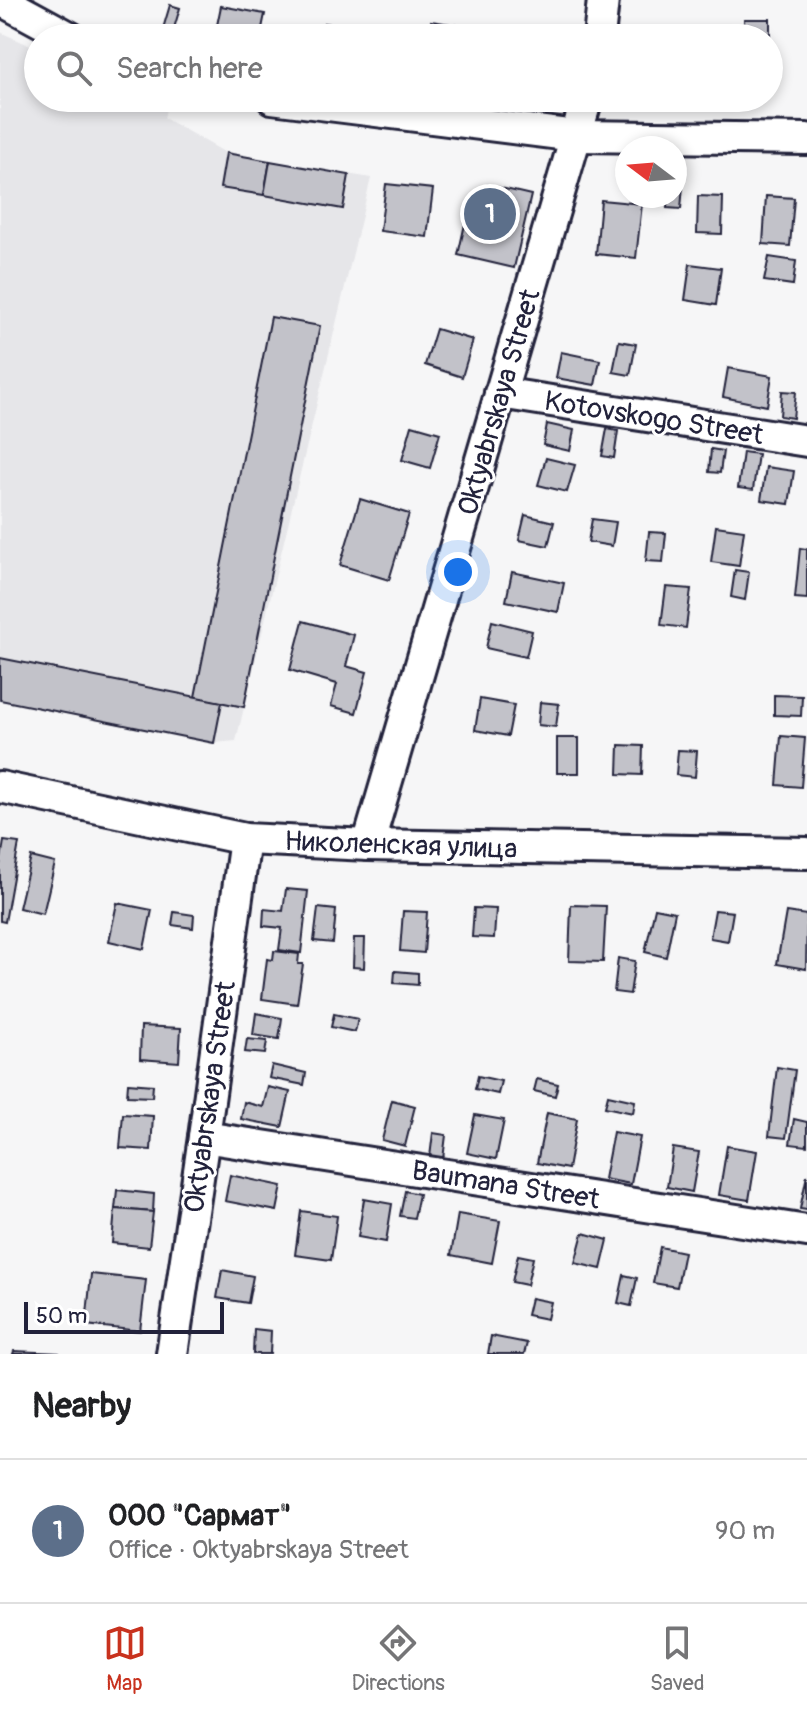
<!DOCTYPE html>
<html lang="en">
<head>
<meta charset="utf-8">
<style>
  body { margin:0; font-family:Pangolin,sans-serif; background:#f2f2f2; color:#202124 }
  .compass { position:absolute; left:615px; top:136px; width:72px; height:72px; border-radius:50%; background:#fff; box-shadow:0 4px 12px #0003; rotate:286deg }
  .scale { position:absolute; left:24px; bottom:20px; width:200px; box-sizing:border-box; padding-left:8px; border:4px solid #22223b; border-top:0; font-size:22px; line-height:28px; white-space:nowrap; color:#22223b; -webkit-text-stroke:6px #fff; paint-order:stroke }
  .you { position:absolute; left:458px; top:572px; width:28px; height:28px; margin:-20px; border:6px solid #fff; border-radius:50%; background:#1a73e8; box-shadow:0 0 0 12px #1a73e833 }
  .badge { display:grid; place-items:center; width:52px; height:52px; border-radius:50%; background:#c8321e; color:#fff; font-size:26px; font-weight:700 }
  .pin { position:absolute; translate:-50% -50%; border:4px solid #fff; box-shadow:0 2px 8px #0006 }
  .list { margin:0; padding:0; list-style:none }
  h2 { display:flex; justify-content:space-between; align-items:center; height:104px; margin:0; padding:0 32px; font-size:34px }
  h2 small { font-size:26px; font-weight:400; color:#757577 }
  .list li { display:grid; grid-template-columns:52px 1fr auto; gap:24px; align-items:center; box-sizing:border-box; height:144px; padding:0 32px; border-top:2px solid #e0e0e0 }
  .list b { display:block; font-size:30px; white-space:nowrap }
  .list p { margin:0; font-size:26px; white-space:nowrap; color:#757577 }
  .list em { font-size:26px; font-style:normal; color:#757577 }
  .icon { flex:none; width:44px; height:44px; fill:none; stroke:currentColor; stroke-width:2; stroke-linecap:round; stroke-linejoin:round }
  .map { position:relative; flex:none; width:807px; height:1354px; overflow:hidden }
  .search { position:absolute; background:#fff; box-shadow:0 4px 12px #0003; left:24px; right:24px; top:24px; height:88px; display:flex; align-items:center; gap:20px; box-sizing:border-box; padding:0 28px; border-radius:44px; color:#757577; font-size:30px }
  .sheet { height:248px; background:#fff }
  nav { display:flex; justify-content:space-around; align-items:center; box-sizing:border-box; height:112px; border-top:2px solid #e0e0e0; background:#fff; font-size:22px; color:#757577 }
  nav a { display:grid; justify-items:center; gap:4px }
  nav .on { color:#c8321e }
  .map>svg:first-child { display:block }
  .built { fill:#e6e6e9 }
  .building { fill:#c2c2c9; stroke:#22223b; stroke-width:2 }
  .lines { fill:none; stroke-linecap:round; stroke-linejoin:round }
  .street-casing { stroke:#22223b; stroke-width:36 }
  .street { stroke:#fff; stroke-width:30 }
  .labels { text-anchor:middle; stroke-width:6; stroke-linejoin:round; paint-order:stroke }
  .street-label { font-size:28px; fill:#22223b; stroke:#fff }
</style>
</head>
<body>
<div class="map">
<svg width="807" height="1354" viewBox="0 0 807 1354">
  <rect width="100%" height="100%" fill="#f6f6f7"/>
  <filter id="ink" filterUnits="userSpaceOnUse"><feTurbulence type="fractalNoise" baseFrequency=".0125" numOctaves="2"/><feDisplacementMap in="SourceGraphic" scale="16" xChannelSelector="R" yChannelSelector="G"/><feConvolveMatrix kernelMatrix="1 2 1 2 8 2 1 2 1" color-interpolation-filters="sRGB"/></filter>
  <g filter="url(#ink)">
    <polygon class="built" points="0,32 38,49 38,98 159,98 168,101 164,118 226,153 371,178 236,741 214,743 0,700"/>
    <g class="building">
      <polygon points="170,5 180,8 172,35 162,32"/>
      <polygon points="221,6 265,14 260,38 232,38 215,35"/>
      <polygon points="744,19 770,19 770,85 769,38 745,38"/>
      <polygon points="431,21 477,28 475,38 428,38"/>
      <polygon points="324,23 359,29 357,38 322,38"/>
      <polygon points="676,28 701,31 701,38 675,38"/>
      <polygon points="475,98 557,98 556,112 475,107"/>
      <polygon points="226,153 270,161 264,195 220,188"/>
      <polygon points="270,161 349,175 343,209 264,195"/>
      <polygon points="386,184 433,189 427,237 380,231"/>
      <polygon points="675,184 683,185 681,209 667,208 668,196 675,196"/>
      <polygon points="488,185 531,195 514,268 458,255 470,202 483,206"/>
      <polygon points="698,196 723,197 722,234 697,233"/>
      <polygon points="766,196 794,198 790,246 763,244"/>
      <polygon points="601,200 642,204 636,258 596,254"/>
      <polygon points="769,257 796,261 793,285 764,281"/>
      <polygon points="690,264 721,268 716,305 685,300"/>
      <polygon points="271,317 320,326 244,707 195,697"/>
      <polygon points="436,329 473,340 462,377 425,365"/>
      <polygon points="619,341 636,344 630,375 613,372"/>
      <polygon points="561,352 600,360 595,385 556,378"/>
      <polygon points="728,368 772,376 767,406 723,397"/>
      <polygon points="782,391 796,392 793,418 780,416"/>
      <polygon points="547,424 574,430 570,451 543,445"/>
      <polygon points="412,425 440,433 430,468 402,460"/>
      <polygon points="607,429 618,431 614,458 602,456"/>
      <polygon points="711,449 723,451 720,473 709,472"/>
      <polygon points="743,452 758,454 753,490 738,488"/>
      <polygon points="546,458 575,465 567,492 538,485"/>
      <polygon points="766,467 794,471 789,504 761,500"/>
      <polygon points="360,499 409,514 389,580 340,565"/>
      <polygon points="525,515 554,522 548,546 519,540"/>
      <polygon points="592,519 616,522 612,546 588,542"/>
      <polygon points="716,526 744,530 739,566 711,562"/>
      <polygon points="649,532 666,533 663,562 646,561"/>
      <polygon points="800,548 807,549 807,599 795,598"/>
      <polygon points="735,570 749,572 745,600 731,597"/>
      <polygon points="512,572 564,583 558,612 506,601"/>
      <polygon points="666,587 691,589 686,628 661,625"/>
      <polygon points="303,621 354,635 346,666 367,672 356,713 331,706 337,684 290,670"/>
      <polygon points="492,621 532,631 526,657 486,648"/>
      <polygon points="0,658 222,702 214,743 0,700"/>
      <polygon points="774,695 802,696 801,716 774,715"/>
      <polygon points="480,699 514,705 508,736 475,730"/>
      <polygon points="540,702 559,704 556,727 538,725"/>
      <polygon points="781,736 805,738 801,787 777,785"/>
      <rect x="557" y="738" width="22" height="35"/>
      <polygon points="619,745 643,746 642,775 618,774"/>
      <polygon points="678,750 697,751 695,777 676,775"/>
      <polygon points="4,841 19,843 5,922 0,921 0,865"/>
      <polygon points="31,857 55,863 43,914 19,908"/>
      <polygon points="286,889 308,891 301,953 279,950 282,928 263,926 264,909 283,911"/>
      <polygon points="117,903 152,910 144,949 109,941"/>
      <polygon points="571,905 606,906 603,962 569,961"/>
      <polygon points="318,908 336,910 333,943 314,941"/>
      <polygon points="474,908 496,909 494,938 472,937"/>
      <polygon points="655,908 675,912 666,957 645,952"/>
      <polygon points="715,910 733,912 728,941 710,938"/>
      <polygon points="403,911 427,912 424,953 400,951"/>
      <polygon points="174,912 194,915 193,928 172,925"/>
      <polygon points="786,912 807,915 806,969 777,964"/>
      <polygon points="354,938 365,938 364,968 353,967"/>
      <polygon points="274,951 299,954 298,964 303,964 297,1004 262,999 267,959 273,960"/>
      <polygon points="618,958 635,961 630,994 614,992"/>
      <polygon points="395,971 418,973 418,985 394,983"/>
      <polygon points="256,1013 282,1018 279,1039 253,1035"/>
      <polygon points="334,1014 358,1019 355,1032 331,1027"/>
      <polygon points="141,1026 181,1028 179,1062 140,1059"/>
      <polygon points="247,1039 267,1041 265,1054 245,1052"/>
      <polygon points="272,1065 306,1073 304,1085 269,1078"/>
      <polygon points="777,1067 795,1070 786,1138 769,1136"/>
      <polygon points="478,1076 501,1081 498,1094 475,1089"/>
      <polygon points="537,1079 558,1084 555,1096 534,1091"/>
      <polygon points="128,1083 153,1085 152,1097 127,1096"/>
      <polygon points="268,1087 290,1092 282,1127 241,1119 244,1102 263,1107"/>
      <polygon points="608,1095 635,1101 633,1113 605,1107"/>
      <polygon points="392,1100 415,1106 405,1146 382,1140"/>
      <polygon points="547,1113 577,1119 568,1169 537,1163"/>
      <polygon points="123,1114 153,1116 151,1150 120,1148"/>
      <polygon points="475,1115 504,1120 496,1159 467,1153"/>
      <polygon points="794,1119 807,1122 807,1146 790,1144"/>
      <polygon points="613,1132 640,1137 631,1184 604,1179"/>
      <polygon points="433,1133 446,1135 443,1159 430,1157"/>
      <polygon points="727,1146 757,1151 749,1200 719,1195"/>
      <polygon points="673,1148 699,1152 692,1192 667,1187"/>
      <polygon points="230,1175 282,1186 277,1211 225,1201"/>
      <polygon points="807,1175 807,1210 800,1209"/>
      <polygon points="117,1190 154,1194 153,1212 115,1209"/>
      <polygon points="405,1191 419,1194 414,1218 400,1216"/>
      <polygon points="364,1199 392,1204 386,1242 358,1237"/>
      <polygon points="115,1209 153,1212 149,1247 112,1243"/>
      <polygon points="301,1211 337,1216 331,1260 295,1255"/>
      <polygon points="458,1214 500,1221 492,1263 451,1255"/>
      <polygon points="583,1233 608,1240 601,1269 575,1263"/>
      <polygon points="660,1247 684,1252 677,1287 653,1283"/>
      <polygon points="518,1255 533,1258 527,1285 512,1282"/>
      <polygon points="222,1270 253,1276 248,1303 217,1298"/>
      <polygon points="91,1274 146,1280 140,1331 86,1325"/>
      <polygon points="624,1275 637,1278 631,1306 618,1303"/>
      <polygon points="531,1298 551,1302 547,1319 527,1315"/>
      <polygon points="254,1329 271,1331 270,1354 253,1354"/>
      <polygon points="491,1336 527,1343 524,1354 488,1354"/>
      <polygon points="14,1351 59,1353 59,1354 13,1354"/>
    </g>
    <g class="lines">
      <g class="street-casing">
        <g id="street">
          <polyline points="1,0 71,38"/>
          <polyline points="599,38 603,0"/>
          <polyline points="272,98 576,136 807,139"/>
          <polyline points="500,393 807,441"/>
          <polyline points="0,787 245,839 368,845 807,853"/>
          <polyline points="368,845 587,98"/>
          <polyline points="204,1137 807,1231"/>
          <polyline points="172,1354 204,1137 245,839"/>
        </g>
      </g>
      <use href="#street" class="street"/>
    </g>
  </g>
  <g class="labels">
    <g class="street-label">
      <text transform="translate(498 402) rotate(-74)" y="10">Oktyabrskaya Street</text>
      <text transform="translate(654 417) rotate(9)" y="10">Kotovskogo Street</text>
      <text transform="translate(401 844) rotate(2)" y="10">Николенская улица</text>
      <text transform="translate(209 1097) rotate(-82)" y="10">Oktyabrskaya Street</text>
      <text transform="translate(506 1184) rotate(9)" y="10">Baumana Street</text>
    </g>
  </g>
</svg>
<svg class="compass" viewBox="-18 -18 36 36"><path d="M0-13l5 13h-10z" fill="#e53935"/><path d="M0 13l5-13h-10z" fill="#757577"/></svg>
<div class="scale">50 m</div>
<div class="you"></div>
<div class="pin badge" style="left:490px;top:214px;background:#5c6f8a">1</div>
<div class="search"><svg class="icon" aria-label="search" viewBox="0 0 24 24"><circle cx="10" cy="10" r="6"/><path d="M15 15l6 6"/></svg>Search here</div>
</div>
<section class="sheet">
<h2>Nearby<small></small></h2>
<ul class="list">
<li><span class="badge" style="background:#5c6f8a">1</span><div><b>ООО &quot;Сармат&quot;</b><p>Office · Oktyabrskaya Street</p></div><em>90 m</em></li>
</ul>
</section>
<nav>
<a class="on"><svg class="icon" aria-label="map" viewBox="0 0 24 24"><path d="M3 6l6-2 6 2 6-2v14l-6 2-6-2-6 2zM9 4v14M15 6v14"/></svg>Map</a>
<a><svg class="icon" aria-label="directions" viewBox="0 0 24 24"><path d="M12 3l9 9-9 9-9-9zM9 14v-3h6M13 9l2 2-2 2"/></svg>Directions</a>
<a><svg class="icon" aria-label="saved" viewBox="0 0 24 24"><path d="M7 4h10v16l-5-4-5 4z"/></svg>Saved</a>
</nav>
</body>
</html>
